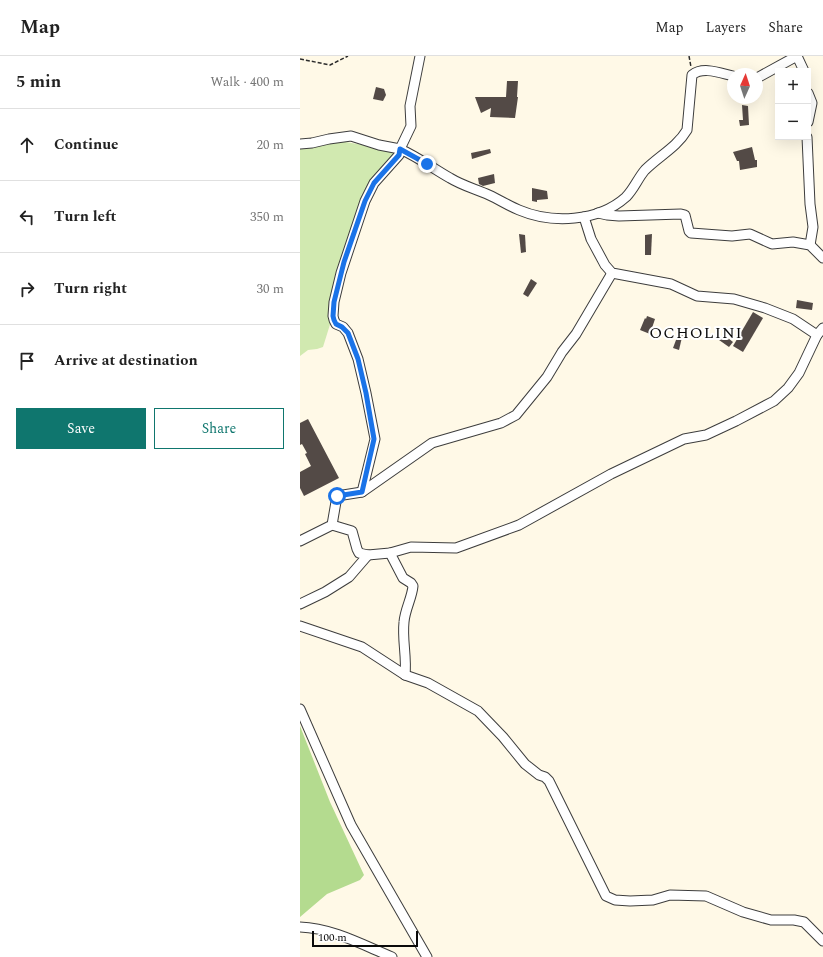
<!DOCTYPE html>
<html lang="en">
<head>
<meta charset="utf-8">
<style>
  body { margin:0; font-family:Spectral,serif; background:#f2f2f2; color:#222 }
  .controls { position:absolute; right:12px; top:12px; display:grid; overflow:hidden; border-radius:0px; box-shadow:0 4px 16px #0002 }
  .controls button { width:36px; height:36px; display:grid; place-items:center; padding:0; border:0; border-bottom:1px solid #e0e0e0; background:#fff; color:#222; font:20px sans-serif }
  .compass { position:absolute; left:427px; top:12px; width:36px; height:36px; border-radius:50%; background:#fff; box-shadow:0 4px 16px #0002; rotate:3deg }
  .scale { position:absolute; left:12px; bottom:10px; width:106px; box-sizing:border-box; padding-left:4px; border:2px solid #0a0a0a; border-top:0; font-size:11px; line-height:14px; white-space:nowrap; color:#0a0a0a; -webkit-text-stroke:3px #fff; paint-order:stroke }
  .stop { position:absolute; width:12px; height:12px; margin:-9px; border:3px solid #1a73e8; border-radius:50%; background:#fff }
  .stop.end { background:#1a73e8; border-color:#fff; box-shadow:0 1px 4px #0008 }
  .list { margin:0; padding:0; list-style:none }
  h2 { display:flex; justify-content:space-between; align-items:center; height:52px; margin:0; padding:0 16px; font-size:17px }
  h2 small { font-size:13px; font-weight:400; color:#767676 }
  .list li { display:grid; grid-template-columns:26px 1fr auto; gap:12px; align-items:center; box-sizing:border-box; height:72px; padding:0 16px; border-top:1px solid #e0e0e0 }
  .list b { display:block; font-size:15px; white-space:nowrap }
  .list em { font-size:13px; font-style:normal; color:#767676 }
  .actions { display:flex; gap:8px; padding:12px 16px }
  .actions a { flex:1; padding:9px 0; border:1px solid #0f766e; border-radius:0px; text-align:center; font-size:14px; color:#0f766e }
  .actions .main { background:#0f766e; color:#fff }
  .icon { flex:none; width:22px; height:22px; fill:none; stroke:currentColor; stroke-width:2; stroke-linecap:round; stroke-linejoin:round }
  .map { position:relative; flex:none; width:523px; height:901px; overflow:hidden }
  header { display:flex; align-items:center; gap:24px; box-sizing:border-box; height:56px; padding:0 20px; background:#fff; border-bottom:1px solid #e0e0e0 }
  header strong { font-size:19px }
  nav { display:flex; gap:22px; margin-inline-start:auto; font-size:14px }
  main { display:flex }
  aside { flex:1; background:#fff }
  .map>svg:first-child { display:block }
  .green { fill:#d1e9b0 }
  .forest { fill:#b4db8f }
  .building { fill:#534a46 }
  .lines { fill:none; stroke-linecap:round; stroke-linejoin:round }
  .minor-casing { stroke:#3d3d3d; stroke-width:11 }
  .path { stroke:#2c2c2c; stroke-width:1.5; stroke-dasharray:4 2; stroke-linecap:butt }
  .minor { stroke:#fff; stroke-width:9 }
  .route { stroke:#1a73e8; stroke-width:5 }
  .labels { text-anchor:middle; stroke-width:4; stroke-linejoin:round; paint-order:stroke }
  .quarter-label { font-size:16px; letter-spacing:1px; fill:#0a0a0a; stroke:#fff }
</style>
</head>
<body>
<header>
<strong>Map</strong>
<nav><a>Map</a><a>Layers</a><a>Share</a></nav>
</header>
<main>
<aside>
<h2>5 min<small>Walk · 400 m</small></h2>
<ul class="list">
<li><svg class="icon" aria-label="ahead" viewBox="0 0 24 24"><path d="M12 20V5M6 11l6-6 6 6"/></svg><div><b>Continue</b></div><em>20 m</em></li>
<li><svg class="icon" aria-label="left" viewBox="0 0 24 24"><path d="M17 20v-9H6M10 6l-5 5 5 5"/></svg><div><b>Turn left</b></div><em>350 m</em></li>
<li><svg class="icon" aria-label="right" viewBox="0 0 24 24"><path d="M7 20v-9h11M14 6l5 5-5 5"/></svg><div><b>Turn right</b></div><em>30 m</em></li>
<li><svg class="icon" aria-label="arrive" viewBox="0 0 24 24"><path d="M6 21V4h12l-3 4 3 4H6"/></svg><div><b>Arrive at destination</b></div></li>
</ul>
<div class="actions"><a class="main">Save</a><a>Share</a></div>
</aside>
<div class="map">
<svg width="523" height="901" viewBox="0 0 523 901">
  <rect width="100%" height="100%" fill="#fff9e7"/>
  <path class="green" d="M36 85C57 87 76 91 97 98L75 124 23 291 17 293 8 294 0 300V93Z"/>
  <polygon class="forest" points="0,670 30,746 64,819 60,824 27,838 0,861"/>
  <g class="building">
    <polygon points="207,25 218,25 217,41 218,41 215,62 190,61 191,52 181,57 175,41 206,41"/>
    <polygon points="76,31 84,33 86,39 83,45 73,43"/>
    <polygon points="442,49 448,50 449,69 440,70 439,64 443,64"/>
    <polygon points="452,91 455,104 457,104 457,111 440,114 439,105 437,105 433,96"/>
    <polygon points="190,93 191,97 172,103 171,97"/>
    <polygon points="194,118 195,127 183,130 179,128 178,122"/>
    <polygon points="232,132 247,135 248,143 237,144 237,146 232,145"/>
    <polygon points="219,178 225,179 226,196 221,197"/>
    <polygon points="352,178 351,199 345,199 345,179"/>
    <polygon points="231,223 237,227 228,241 223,238"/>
    <polygon points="497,244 513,247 512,254 496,252"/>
    <polygon points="453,256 463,262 443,296 433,290"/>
    <polygon points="347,260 355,263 350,278 340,274 345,262 346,263"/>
    <polygon points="379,276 383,277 379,294 373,292"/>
    <polygon points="424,279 433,286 429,291 419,284"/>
    <polygon points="8,363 39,422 4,440 0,432 0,416 11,410 5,398 7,397 2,388 0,389 0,367"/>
  </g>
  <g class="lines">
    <g class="minor-casing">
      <g id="minor">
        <polyline points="457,22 497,0 504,15"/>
        <polyline points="508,37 512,47 508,66"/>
        <polyline points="507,81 510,148 513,171 510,189"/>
        <polyline points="0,88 12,87 29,83 51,80 79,89 100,93 111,70 110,50 120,0"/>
        <polyline points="298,157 307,159 319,160 381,158 385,159 389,175 391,177 432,180 450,178 472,188 493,186 510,189 523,202"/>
        <polyline points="284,161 291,183 305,209 312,217 371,228 397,240 434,243 465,252 493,263 517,279 523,272"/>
        <path d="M62 436 75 383 66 337 58 303 48 277 43 271 36 268 34 264 33 260 34 246 41 217 65 145 74 127 99 99 100 93C118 101 134 113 150 122 163 130 176 133 189 139 200 144 209 150 219 154 252 168 298 166 326 141 334 133 338 122 345 114 359 100 377 91 387 74L392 19C403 10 420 17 433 20"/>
        <polyline points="32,469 52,475 57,493 59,497 68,499 90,497 111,491 156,492 219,469 311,418 384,383 406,379 436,365 474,345 488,332 499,317 517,279"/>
        <polyline points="0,485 32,469 37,440 62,436 132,387 201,367 216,359 247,321 262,296 276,278 312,217"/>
        <path d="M90 497 103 522 111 527 113 530C112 542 105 553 104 566 102 584 107 601 105 619"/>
        <polyline points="0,548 25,536 49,521 68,499"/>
        <polyline points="0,570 62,591 105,619 128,627 178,655 203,681 225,708 239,719 245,721 249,725 306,840 315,844 330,845 353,844 370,839 406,840 443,856 471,864 494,864 504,866 523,885"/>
        <polyline points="0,653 51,769 127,901"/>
        <path d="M0 871C32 872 63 889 92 901"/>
      </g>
    </g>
    <g class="path">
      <polyline points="389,0 391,11"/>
      <polyline points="0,3 30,9 48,0"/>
    </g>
    <use href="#minor" class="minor"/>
  </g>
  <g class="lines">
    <polyline class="route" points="37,440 62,436 74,383 66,337 58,303 48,277 42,271 36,268 34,264 33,260 34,246 44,206 65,145 74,127 99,99 100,93 127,108"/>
  </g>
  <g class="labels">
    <g class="quarter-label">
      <text x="396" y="282">OCHOLINI</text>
    </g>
  </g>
</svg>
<div class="controls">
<button>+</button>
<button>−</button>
</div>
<svg class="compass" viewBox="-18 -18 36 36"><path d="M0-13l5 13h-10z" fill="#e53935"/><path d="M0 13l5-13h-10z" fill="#767676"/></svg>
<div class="scale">100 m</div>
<div class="stop" style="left:37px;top:440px"></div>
<div class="stop end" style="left:127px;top:108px"></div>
</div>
</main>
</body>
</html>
